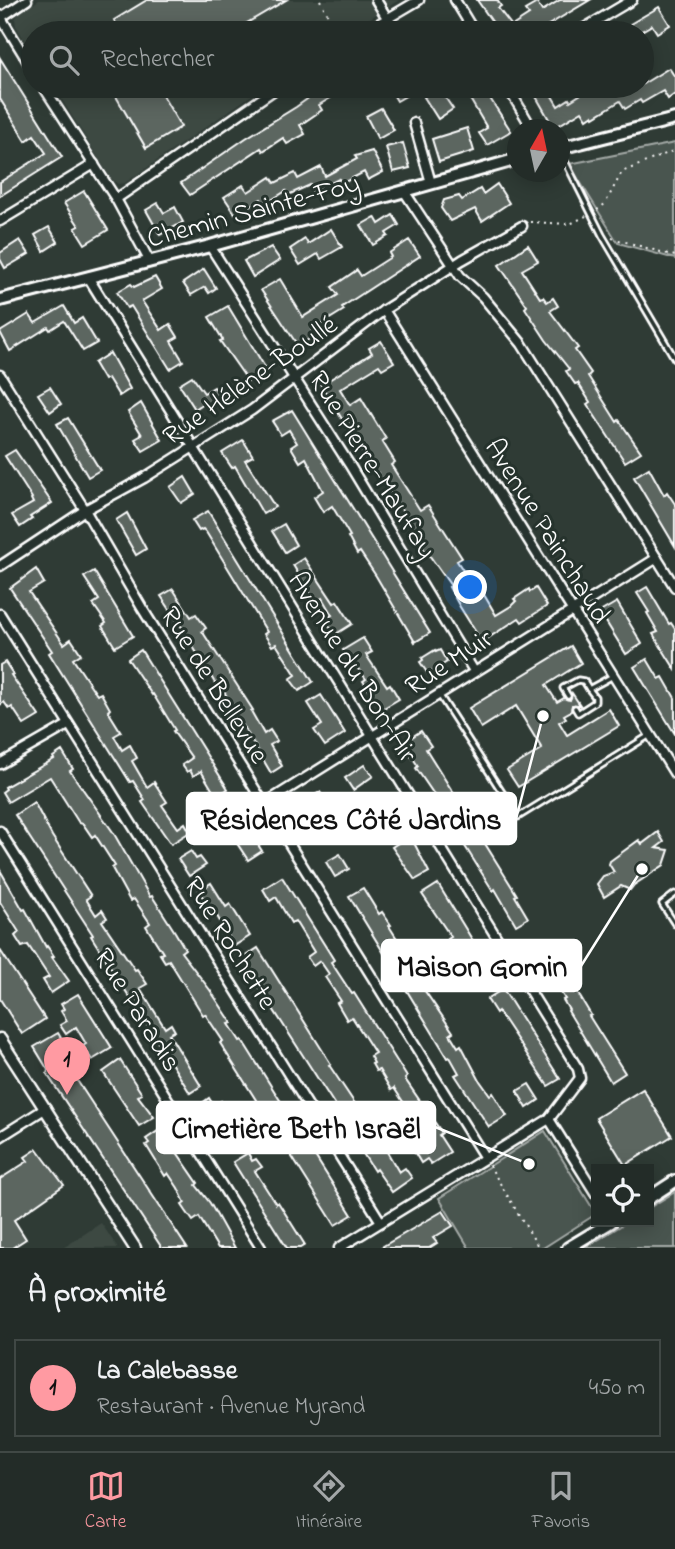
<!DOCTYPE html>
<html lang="fr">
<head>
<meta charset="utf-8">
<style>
  body { margin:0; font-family:"Indie Flower",sans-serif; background:#2f3834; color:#f1f3f6 }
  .controls { position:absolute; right:21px; bottom:21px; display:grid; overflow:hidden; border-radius:0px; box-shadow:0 4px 18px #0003 }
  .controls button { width:63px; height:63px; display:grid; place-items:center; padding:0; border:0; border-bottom:2px solid #404845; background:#232c28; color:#f1f3f6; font:35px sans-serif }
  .compass { position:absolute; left:507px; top:119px; width:63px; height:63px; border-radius:50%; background:#232c28; box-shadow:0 4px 18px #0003; rotate:9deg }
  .you { position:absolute; left:471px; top:588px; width:24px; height:24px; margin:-18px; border:5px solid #fff; border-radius:50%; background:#1a73e8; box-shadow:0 0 0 10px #1a73e833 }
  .badge { display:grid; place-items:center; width:46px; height:46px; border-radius:50%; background:#ff9aa2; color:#111; font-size:23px; font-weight:700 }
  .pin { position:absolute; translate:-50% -58px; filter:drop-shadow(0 2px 4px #0008) }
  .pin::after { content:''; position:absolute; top:37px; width:24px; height:21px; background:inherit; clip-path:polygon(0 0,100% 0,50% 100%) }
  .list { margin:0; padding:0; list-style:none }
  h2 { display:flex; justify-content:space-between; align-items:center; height:91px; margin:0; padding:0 28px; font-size:30px }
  h2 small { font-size:23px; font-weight:400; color:#a3a7a8 }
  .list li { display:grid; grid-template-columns:46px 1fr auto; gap:21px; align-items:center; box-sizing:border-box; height:98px; margin:0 14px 14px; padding:0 14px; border:2px solid #404845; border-radius:0px }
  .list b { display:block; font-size:26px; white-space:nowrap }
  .list p { margin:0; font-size:23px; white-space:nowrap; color:#a3a7a8 }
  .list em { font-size:23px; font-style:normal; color:#a3a7a8 }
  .icon { flex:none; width:38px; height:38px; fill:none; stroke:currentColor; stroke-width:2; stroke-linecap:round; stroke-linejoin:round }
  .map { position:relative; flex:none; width:675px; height:1248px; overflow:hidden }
  .search { position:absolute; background:#232c28; box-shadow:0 4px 18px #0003; left:21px; right:21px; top:21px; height:77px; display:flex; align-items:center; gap:18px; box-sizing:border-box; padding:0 24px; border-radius:38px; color:#a3a7a8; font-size:26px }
  .sheet { height:203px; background:#232c28 }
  nav { display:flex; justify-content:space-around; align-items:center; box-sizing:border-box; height:98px; border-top:2px solid #404845; background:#232c28; font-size:19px; color:#a3a7a8 }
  nav a { display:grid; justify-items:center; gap:4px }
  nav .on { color:#ff9aa2 }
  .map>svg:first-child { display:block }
  .built { fill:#3c4842 }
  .green { fill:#4a544f; stroke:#a4aaa7; stroke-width:2 }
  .building { fill:#5b6661; stroke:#fff; stroke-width:2 }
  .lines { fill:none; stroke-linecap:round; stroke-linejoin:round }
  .service-casing { stroke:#fff; stroke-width:9 }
  .minor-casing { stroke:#fff; stroke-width:13 }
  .tertiary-casing { stroke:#fff; stroke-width:15 }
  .secondary-casing { stroke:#fff; stroke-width:16 }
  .path { stroke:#fff; stroke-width:2; stroke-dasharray:2 5; stroke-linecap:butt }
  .service { stroke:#26332d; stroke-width:3.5 }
  .minor { stroke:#26332d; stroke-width:8 }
  .tertiary { stroke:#26332d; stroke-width:10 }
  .secondary { stroke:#26332d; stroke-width:10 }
  .labels { text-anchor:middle; stroke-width:6; stroke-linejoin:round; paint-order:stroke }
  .street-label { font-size:28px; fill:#fff; stroke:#26332d }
  .leader { fill:none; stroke:#fff; stroke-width:2.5 }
  .callout-dot { fill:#fff; stroke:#26332d; stroke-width:2.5 }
  .callout { fill:#fff; stroke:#fff; stroke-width:2.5 }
  .callout-label { font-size:30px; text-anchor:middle; font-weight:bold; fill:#111 }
</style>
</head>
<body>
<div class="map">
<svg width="675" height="1248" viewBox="0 0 675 1248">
  <rect width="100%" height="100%" fill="#2f3b35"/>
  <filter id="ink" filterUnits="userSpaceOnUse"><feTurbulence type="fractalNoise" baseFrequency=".0143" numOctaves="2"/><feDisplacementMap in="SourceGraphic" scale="14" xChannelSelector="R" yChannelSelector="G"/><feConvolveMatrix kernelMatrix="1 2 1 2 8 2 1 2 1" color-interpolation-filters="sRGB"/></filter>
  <g filter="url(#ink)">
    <g class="built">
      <polygon points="39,0 399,0 347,33 33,33 33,55 16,26 15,19 19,13"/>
      <polygon points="53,86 265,86 125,183 118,184 112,180"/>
      <polygon points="101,1223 118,1248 63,1248"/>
    </g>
    <g class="green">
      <polygon points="675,143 675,259 618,243 569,164"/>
      <polygon points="545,1131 596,1214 543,1248 469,1248 439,1198"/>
      <polygon points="675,1192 675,1248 585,1248 627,1222 649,1222 649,1208"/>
    </g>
    <g class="building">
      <polygon points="147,0 286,0 230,33 122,33 114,20"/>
      <polygon points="477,0 497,0 501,6 498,8 512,26 529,15 525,10 537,3 542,11 560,0 590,0 535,33 500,33"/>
      <polygon points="659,7 670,25 657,33 652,25 638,33 615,33"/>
      <polygon points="0,58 62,157 0,196 0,182 46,153 34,135 26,141 0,99"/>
      <polygon points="669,68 675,77 675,94 668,99 663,91 642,103 640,100 625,109 620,101 594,117 593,115 587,119 582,111 554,128 530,86 557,86 549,91 558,106 569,99 570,101 594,86 598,86 603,93 615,86 630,86 633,90"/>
      <polygon points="110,86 157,86 181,127 146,148"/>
      <polygon points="321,86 350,86 319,105 322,110 300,125 305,134 287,144 283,138 263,151 261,148 190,195 181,183 246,138 296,107 317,92 315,89"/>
      <polygon points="388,86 423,86 397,101"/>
      <polygon points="459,86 482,86 511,131 487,145 479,133 487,128 467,94 464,95"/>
      <polygon points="438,87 453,109 438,119 424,97"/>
      <polygon points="381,108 394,130 378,139 366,116"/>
      <polygon points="467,128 474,151 439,162 432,139"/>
      <polygon points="403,143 410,168 393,172 386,147"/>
      <polygon points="372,151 383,172 368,180 364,172 341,184 339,179 313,192 310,185 288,195 286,191 265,204 261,199 236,215 224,197 243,185 248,192 271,177 275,183 295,173 298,179 321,167 325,176 357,159 355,156"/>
      <polygon points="497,184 509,203 482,221 475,209 450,221 441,208 444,200 459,196 462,200 480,189 483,194"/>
      <polygon points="84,191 108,230 85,244 75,228 79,226 64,203"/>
      <polygon points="158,203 164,213 175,207 183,222 160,235 146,210"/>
      <polygon points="393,215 399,225 386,233 388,236 373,245 361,225 375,217 379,224"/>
      <polygon points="49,227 58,242 44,251 35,235"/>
      <polygon points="331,229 342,247 321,259 318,254 300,265 290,249 305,239 308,244"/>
      <polygon points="20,240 29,254 5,268 0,259 0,253"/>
      <polygon points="409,240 420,256 342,307 344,310 312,330 316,335 298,346 261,290 280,279 303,317 338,295 332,287 357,270 361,276 391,257 389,253"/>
      <polygon points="528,245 538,261 522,270 540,298 543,297 547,302 553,298 558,306 550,311 578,348 575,350 591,373 588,376 617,422 619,420 641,452 625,462 587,404 590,402 578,383 575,384 566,371 569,369 546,340 525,308 527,306 499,265"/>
      <polygon points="271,247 280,260 253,277 244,261"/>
      <polygon points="204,269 216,288 209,293 205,287 191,295 183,283"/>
      <polygon points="155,277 162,289 142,301 161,330 170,324 178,337 171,341 183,361 170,369 131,306 127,308 117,292 131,284 134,287"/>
      <polygon points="64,306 74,323 82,318 97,343 83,351 64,321 50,330 48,327 10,351 0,332 29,314 35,323"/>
      <polygon points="228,306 266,369 248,381 220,341 223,340 209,317"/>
      <polygon points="381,341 394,362 382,369 379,365 340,389 350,405 361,398 386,439 382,441 395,462 391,465 420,510 428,505 462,558 457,561 479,595 483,593 496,615 511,606 516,601 514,599 529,589 530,592 536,588 547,606 522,622 519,618 482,642 460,607 449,587 451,586 427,552 426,553 407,518 378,473 376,474 321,385 372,353 369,348"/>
      <polygon points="110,353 130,389 119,396 108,378 104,380 94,363"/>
      <polygon points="192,376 204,393 214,387 222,399 208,408 204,403 195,409 179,384"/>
      <polygon points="50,387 61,404 50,412 38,394"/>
      <polygon points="141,403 162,440 143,451 135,439 142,435 128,412"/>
      <polygon points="292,410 430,633 415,642 376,576 360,552 357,554 348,537 350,536 332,506 323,512 314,497 323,491 306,458 300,462 291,447 297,443 289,430 281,435 272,421"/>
      <polygon points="68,418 100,470 88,477 57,424"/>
      <polygon points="243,440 253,456 245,460 275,507 263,514 235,466 232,468 222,453"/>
      <polygon points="15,450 52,503 30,517 32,519 20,527 12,515 33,503 31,499 32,498 5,456"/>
      <polygon points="649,468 664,495 667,492 675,504 675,546 634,477"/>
      <polygon points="185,477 195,494 181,503 170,487"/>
      <polygon points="208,511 313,682 299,691 290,679 296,675 276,644 272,646 264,634 267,632 206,532 203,529 199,531 192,520"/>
      <polygon points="127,513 146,549 136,555 116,520"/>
      <polygon points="284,524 296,545 285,552 272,531"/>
      <polygon points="304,558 334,603 337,601 352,624 336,634 324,619 332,615 322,598 315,602 293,565"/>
      <polygon points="36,569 44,583 29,592 64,644 71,639 81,654 73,659 97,695 101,693 110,709 108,711 121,732 114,736 122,750 130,745 137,758 132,761 147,787 154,782 167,802 162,805 178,828 185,823 190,832 171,844 142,802 145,800 133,781 130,782 49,653 52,651 10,588"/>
      <polygon points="94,571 133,636 115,647 102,626 106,623 93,604 99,600 84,577"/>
      <polygon points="647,587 669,624 671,623 675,629 675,669 653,634 658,632 647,613 649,612 637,593"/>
      <polygon points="173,589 191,617 196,614 206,628 202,631 253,710 251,711 264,734 270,730 277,741 270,745 282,766 271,773 239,719 237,720 227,705 231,703 221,687 218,688 192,645 193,644 161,596"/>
      <polygon points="617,602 642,644 626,654 600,612"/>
      <polygon points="363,638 372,652 366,655 387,686 390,684 399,699 382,709 363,681 366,679 343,650"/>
      <polygon points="571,646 581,663 546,685 557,702 564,698 570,700 572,693 580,705 572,705 571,711 564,715 566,718 559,722 567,735 609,709 619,726 518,787 507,770 542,749 516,706 481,728 469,708"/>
      <polygon points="141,650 228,789 216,796 201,771 193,776 190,770 187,772 182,765 192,758 173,731 175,730 153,694 152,695 128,659"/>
      <polygon points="435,650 436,652 440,650 447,662 428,674 420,662 423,660 422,658"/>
      <polygon points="647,659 659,679 663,677 675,698 675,734 634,667"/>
      <polygon points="5,662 13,674 11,675 39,716 24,725 12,707 9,709 4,702 0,705 0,665"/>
      <polygon points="321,695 345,733 325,746 314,730 322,725 308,703"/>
      <polygon points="421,731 431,746 426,749 517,895 515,896 528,918 516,925 495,889 493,891 446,816 448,815 416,768 418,766 403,743"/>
      <polygon points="62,751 73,769 70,771 113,832 150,897 152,896 175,932 185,949 181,952 210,990 232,1023 229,1024 240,1041 242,1040 244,1043 352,1215 335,1225 220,1043 223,1041 205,1014 203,1015 169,960 165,962 160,954 163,953 146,926 150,923 134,899 130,901 112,868 115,866 95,835 92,837 83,824 79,823 50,777 8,802 2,792 6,789 5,787 54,759 53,757"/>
      <polygon points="364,765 373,776 353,790 345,778"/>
      <polygon points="320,792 326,802 301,818 294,808"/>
      <polygon points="34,802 52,836 91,896 86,899 96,915 102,910 107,918 102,921 135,970 137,969 147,984 140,988 165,1028 171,1024 175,1031 169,1034 201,1086 190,1093 91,936 93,935 15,815"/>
      <polygon points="234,811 249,835 251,834 262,851 248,860 221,819"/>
      <polygon points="658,832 664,842 656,848 669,850 664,865 634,885 630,890 621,886 604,897 597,884 603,876 614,872 609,864 610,861 639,840 642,844"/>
      <polygon points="410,835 429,872 415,880 392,847"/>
      <polygon points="191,851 196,859 200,857 206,865 189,876 178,859"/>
      <polygon points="340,854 349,869 335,877 326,862"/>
      <polygon points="0,870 23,910 25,909 46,947 47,946 54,956 52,957 69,981 51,993 43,980 49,977 28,945 22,947 15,936 19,932 0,902"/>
      <polygon points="282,877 334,960 331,962 352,994 354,993 407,1077 405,1079 442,1133 439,1135 450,1152 431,1164 427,1159 421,1163 415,1153 430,1143 394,1088 391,1090 379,1070 376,1071 372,1064 374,1063 370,1056 375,1053 352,1017 347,1020 337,1003 341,1001 325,977 329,974 320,961 313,966 307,957 314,952 295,921 291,923 276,897 270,901 263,889"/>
      <polygon points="211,883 226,907 230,904 250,936 234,946 213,909 211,910 199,891"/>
      <polygon points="438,884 473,941 456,952 448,939 451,937 422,894"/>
      <polygon points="363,888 379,914 382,912 391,925 389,926 406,953 401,956 453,1032 450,1034 458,1047 461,1045 480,1081 490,1095 493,1093 507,1116 489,1127 455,1075 459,1073 450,1057 448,1058 349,896"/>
      <polygon points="258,948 331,1064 329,1065 374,1132 365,1137 374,1151 383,1145 399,1172 405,1168 412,1178 392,1192 376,1169 374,1171 345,1125 347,1124 241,959"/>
      <polygon points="0,950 45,1019 22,1034 0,999"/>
      <polygon points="557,953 578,985 574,987 591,1015 589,1016 625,1073 611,1082 568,1011 569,1010 563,1000 565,999 542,962"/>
      <polygon points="503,989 560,1079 548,1086 498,1011 496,1013 487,999"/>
      <polygon points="78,994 112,1048 92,1060 83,1046 86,1044 76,1027 66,1034 60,1025 67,1021 61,1011 64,1009 61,1004"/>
      <polygon points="58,1033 66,1046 59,1053 187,1248 162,1248 47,1074 48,1070 34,1047"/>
      <polygon points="120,1060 142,1094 138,1096 154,1117 139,1126 103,1072"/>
      <polygon points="529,1084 539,1100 527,1108 517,1091"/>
      <polygon points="643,1089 672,1136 625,1165 596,1118"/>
      <polygon points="209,1098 214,1106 221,1101 245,1140 239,1144 237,1142 225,1150 198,1106"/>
      <polygon points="161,1129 198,1183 196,1185 210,1203 235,1248 218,1248 199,1217 193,1221 186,1211 182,1205 185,1203 178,1188 168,1173 165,1176 146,1145 149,1143 146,1139"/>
      <polygon points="37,1149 64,1185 14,1220 26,1239 12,1248 0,1248 0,1179 28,1161 25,1157"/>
      <polygon points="248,1153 252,1161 256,1159 262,1167 255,1171 276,1204 278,1202 305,1245 300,1248 287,1248 233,1162"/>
      <polygon points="443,1211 453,1226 433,1238 437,1243 429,1248 380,1248"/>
    </g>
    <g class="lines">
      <g class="service-casing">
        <g id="service">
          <polyline points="560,151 602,235 675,359"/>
          <polyline points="440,696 518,817 650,735"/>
          <polyline points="568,696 563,688 578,680 584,681 589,689 611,677"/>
          <polyline points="575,708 578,713 595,702 595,697 589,689"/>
          <polyline points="675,894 662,904 675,924"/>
        </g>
      </g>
      <g class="minor-casing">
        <g id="minor">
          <polyline points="376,0 387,18"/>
          <polyline points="455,0 475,33"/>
          <polyline points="0,16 33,70"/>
          <polyline points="0,18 27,0"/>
          <polyline points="363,33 419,0"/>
          <polyline points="576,33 632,0"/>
          <polyline points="43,86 116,199 150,262"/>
          <polyline points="507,86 533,130"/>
          <polyline points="414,123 431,183"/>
          <polyline points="404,191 460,276 483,297 522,344 675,587"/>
          <polyline points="116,199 280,86"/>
          <polyline points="0,221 94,164"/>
          <polyline points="210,246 349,464 474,671"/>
          <polyline points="88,277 578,1069 580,1078 549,1119 339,1248"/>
          <polyline points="384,310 675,774"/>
          <polyline points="0,375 85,510 142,608 485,1158"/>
          <polyline points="0,566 85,510 144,478 252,410 384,310 462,260 522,226"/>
          <polyline points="0,614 381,1222"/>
          <polyline points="0,764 68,725"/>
          <polyline points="264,804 657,558"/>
          <polyline points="0,831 261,1248"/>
          <polyline points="549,1119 596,1194"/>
          <polyline points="0,1137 46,1108"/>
        </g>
      </g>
      <g class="tertiary-casing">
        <polyline id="tertiary" points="0,1039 135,1248"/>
      </g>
      <g class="secondary-casing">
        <g id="secondary">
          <polyline points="560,148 675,119"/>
          <polyline points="0,300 210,246 518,159"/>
          <polyline points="649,1198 675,1181"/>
          <polyline points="568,1248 611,1222"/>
        </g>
      </g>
      <g class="path">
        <polyline points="320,0 329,17"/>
        <polyline points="597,210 605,204 622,172 675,150"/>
        <polyline points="530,222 570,224 586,216"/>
        <polyline points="612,238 675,256"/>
        <polyline points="489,1165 539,1248"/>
      </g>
      <use href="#service" class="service"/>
      <use href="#minor" class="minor"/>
      <use href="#tertiary" class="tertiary"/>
      <use href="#secondary" class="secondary"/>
    </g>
  </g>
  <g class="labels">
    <g class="street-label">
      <text transform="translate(253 209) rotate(-15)" y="10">Chemin Sainte-Foy</text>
      <text transform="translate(249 379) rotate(-35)" y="10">Rue Hélène-Boullé</text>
      <text transform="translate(374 464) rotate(58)" y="10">Rue Pierre-Maufay</text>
      <text transform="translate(549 530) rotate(58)" y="10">Avenue Painchaud</text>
      <text transform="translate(448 661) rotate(-33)" y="10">Rue Muir</text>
      <text transform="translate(354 666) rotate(58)" y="10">Avenue du Bon-Air</text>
      <text transform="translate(216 684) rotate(58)" y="10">Rue de Bellevue</text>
      <text transform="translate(232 942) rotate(58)" y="10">Rue Rochette</text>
      <text transform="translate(139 1009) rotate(58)" y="10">Rue Paradis</text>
    </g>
  </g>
  <path class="leader" d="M543 716L516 819M642 869L581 966M529 1164L435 1127"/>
  <g class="callout-dot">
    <circle cx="543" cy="716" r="7"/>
    <circle cx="642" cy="869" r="7"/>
    <circle cx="529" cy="1164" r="7"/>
  </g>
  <g class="callout">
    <rect x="187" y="793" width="329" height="51" rx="7"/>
    <rect x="382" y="940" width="199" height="51" rx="7"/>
    <rect x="157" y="1102" width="278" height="51" rx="7"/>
  </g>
  <g class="callout-label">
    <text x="351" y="829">Résidences Côté Jardins</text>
    <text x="482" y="976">Maison Gomin</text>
    <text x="296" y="1138">Cimetière Beth Israël</text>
  </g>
</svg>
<div class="controls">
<button><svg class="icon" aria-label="locate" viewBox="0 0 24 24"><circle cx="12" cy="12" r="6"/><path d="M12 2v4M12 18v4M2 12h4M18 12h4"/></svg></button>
</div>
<svg class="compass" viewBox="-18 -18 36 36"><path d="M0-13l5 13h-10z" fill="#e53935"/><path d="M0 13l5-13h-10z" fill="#a3a7a8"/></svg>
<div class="you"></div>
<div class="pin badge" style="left:67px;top:1095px">1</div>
<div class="search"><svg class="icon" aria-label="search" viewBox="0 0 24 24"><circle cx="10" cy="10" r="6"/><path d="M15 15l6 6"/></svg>Rechercher</div>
</div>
<section class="sheet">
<h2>À proximité<small></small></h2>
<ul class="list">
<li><span class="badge">1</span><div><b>La Calebasse</b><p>Restaurant · Avenue Myrand</p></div><em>450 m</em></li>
</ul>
</section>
<nav>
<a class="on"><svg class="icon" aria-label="map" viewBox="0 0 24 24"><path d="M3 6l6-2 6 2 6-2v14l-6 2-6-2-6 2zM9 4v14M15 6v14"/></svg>Carte</a>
<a><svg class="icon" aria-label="directions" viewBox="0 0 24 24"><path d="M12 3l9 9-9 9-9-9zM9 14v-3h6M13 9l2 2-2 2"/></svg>Itinéraire</a>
<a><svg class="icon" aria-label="saved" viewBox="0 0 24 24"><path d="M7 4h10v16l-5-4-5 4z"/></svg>Favoris</a>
</nav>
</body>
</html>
